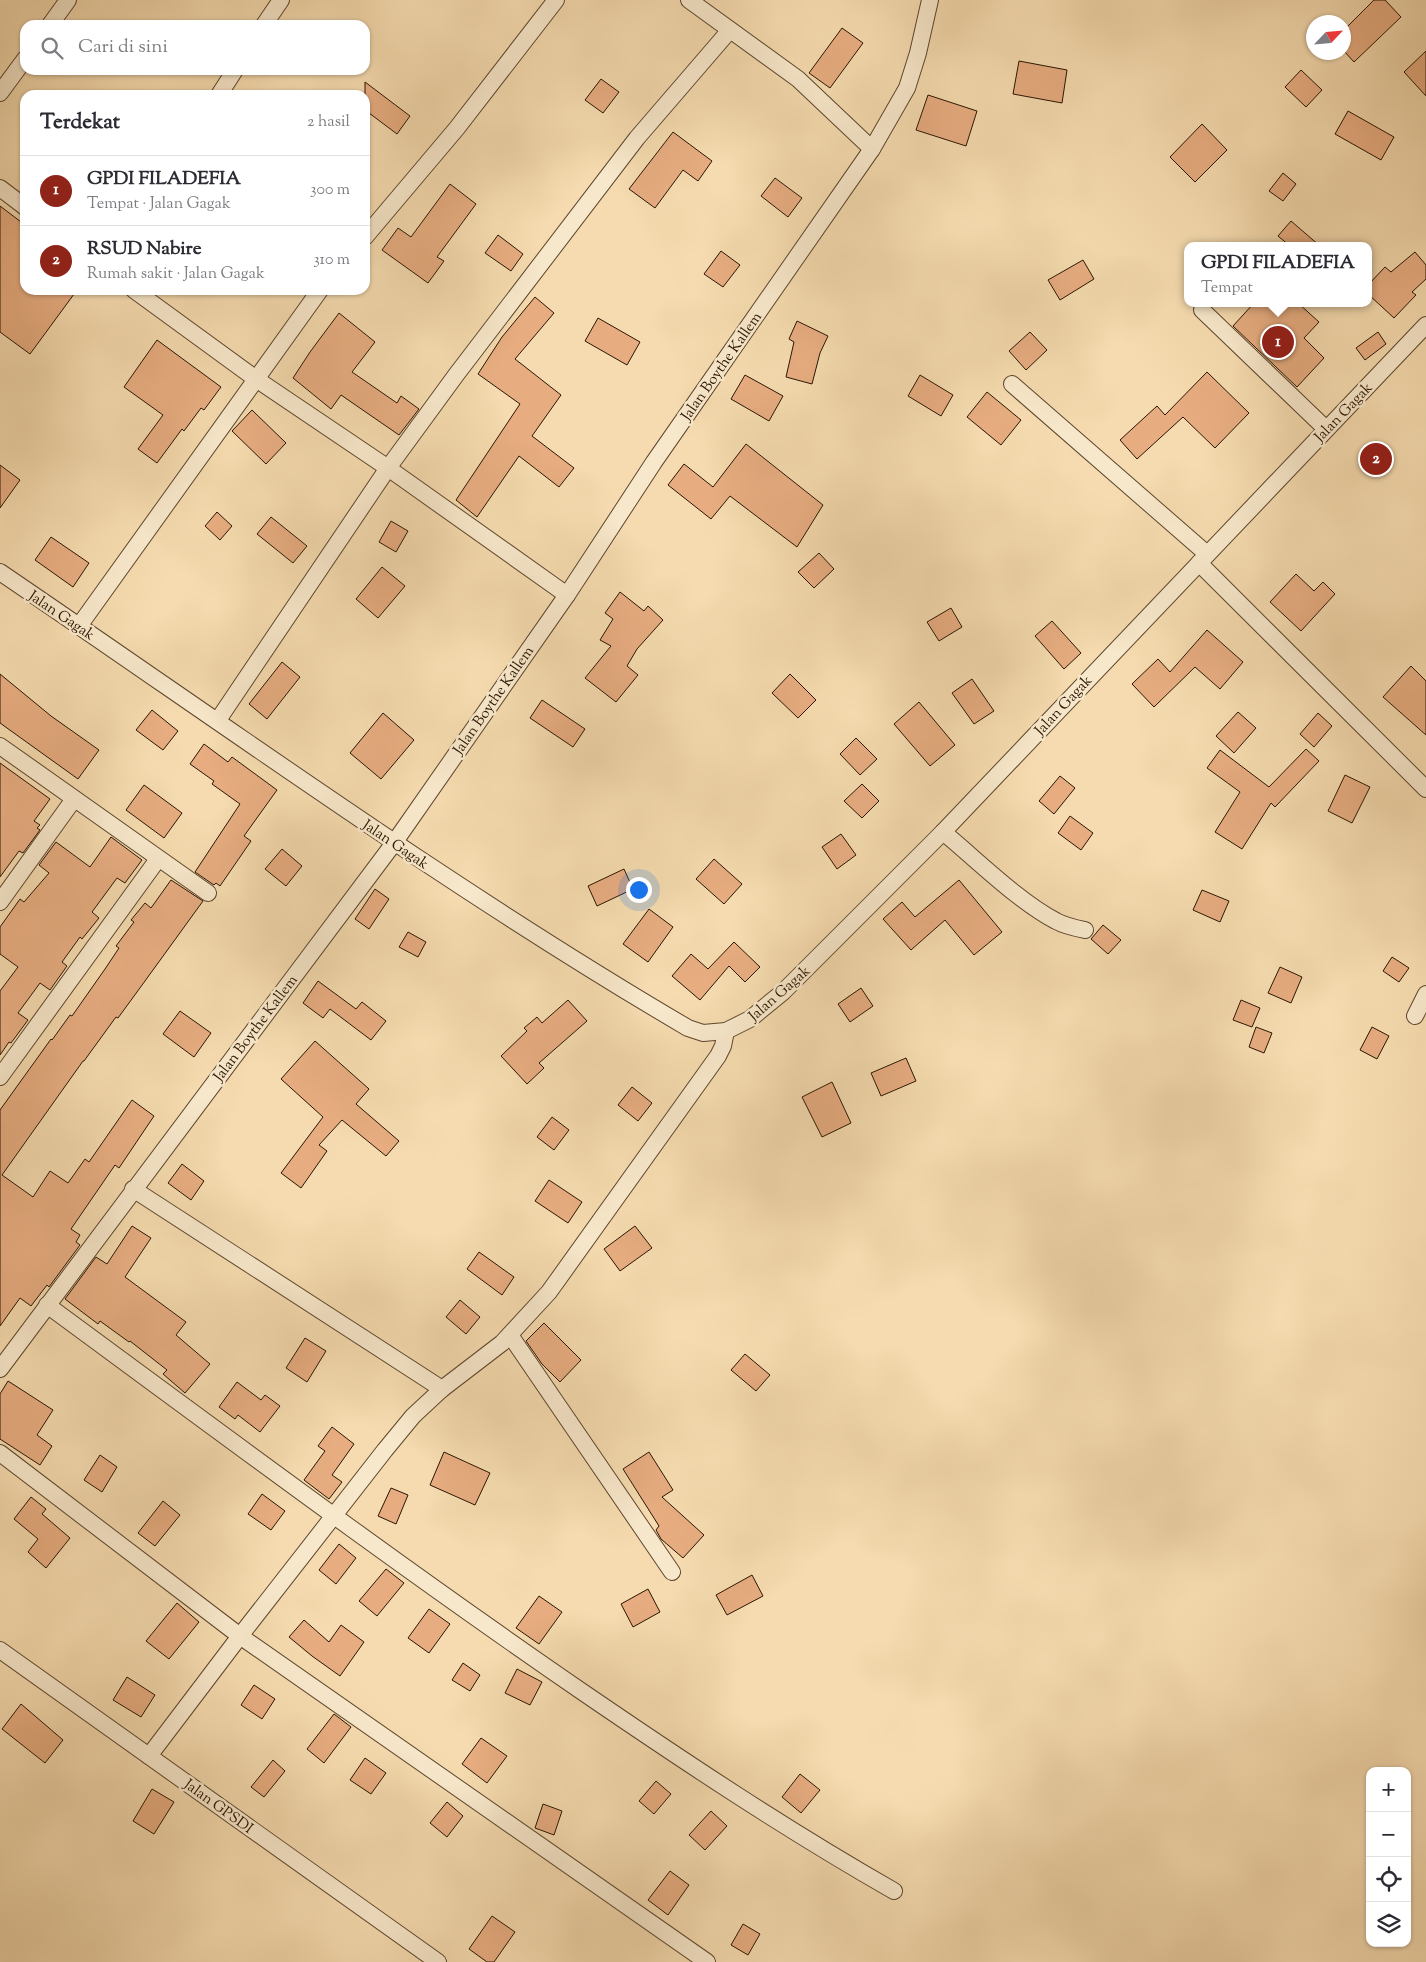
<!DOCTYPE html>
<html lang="id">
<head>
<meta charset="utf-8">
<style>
  body { margin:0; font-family:"Sorts Mill Goudy",serif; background:#f2f2f3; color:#2b2b33 }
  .controls { position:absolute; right:15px; bottom:15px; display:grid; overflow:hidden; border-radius:10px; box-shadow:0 1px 4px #0004 }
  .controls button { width:45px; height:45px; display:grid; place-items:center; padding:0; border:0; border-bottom:1px solid #e1e1e2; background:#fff; color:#2b2b33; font:25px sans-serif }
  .compass { position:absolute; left:1306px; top:15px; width:45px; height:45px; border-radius:50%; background:#fff; box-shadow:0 1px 4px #0004; rotate:64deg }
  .you { position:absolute; left:638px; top:889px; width:18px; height:18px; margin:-12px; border:4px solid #fff; border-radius:50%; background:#1a73e8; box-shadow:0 0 0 8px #1a73e833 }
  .badge { display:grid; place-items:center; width:32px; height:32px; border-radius:50%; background:#8f2418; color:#fff; font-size:16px; font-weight:700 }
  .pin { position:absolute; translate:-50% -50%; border:2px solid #fff; box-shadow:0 1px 5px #0006 }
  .popup { position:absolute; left:1184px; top:242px; width:188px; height:65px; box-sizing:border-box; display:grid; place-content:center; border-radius:10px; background:#fff; filter:drop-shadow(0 1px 4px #0005); font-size:16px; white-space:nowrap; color:#7c7c81 }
  .popup b { font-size:19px; color:#2b2b33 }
  .popup::after { content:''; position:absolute; left:50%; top:100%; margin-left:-10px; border:10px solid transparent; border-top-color:#fff }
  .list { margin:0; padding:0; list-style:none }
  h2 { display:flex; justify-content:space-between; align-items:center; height:65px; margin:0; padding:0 20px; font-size:21px }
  h2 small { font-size:16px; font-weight:400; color:#7c7c81 }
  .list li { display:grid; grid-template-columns:32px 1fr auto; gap:15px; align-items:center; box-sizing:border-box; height:70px; padding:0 20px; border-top:1px solid #e1e1e2 }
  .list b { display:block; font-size:19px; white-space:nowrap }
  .list p { margin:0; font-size:16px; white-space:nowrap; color:#7c7c81 }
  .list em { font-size:16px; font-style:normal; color:#7c7c81 }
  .icon { flex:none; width:28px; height:28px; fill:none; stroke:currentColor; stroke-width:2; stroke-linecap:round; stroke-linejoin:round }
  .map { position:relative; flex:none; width:1426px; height:1962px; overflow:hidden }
  .search { position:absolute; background:#fff; box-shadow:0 1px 4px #0004; left:20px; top:20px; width:350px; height:55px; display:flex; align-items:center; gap:12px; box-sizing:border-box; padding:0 18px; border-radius:15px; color:#7c7c81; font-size:19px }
  .panel { position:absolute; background:#fff; box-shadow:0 1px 4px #0004; left:20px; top:90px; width:350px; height:205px; border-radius:15px }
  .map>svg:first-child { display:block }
  .building { fill:#e7ad81; stroke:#2a1502 }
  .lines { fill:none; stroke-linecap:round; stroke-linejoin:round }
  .street-casing { stroke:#5d462d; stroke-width:18 }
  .street { stroke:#f8e8cb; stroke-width:16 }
  .labels { text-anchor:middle; stroke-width:5; stroke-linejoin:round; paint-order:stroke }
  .street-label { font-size:15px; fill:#2a1502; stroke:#f8e8cb }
</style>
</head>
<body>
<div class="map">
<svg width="1426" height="1962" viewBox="0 0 1426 1962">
  <rect width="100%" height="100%" fill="#f5dbaf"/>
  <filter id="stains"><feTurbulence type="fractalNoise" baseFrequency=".004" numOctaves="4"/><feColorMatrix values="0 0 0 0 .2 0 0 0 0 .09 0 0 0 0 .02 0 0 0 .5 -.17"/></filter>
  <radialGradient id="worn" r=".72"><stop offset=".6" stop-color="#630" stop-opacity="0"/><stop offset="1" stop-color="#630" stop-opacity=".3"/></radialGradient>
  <g class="building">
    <polygon points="1374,0 1385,0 1401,17 1354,62 1344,51 1344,30"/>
    <polygon points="842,28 863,43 830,88 809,73"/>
    <polygon points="1426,51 1426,96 1404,72"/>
    <polygon points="1019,61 1067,70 1062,103 1013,94"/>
    <polygon points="1301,70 1322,90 1306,107 1285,87"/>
    <polygon points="601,79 619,92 603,113 585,100"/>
    <polygon points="365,82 410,116 397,134 365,110"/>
    <polygon points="928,95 977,111 966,146 916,130"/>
    <polygon points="1348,111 1394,137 1381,160 1335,134"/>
    <polygon points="1202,124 1227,150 1195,182 1170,157"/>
    <polygon points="673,132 712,161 698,181 683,170 655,208 629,189"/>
    <polygon points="1283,173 1296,184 1283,201 1269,191"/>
    <polygon points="775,178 802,198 788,217 761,196"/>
    <polygon points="450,184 476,204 437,257 444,261 428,283 382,250 398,228 411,237"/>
    <polygon points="0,206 25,225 25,290 77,290 30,354 0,332"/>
    <polygon points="1291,221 1320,246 1290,246 1278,236"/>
    <polygon points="498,235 523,254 511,271 485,253"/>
    <polygon points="721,251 740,265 723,287 704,274"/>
    <polygon points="1415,252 1426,265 1426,279 1412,292 1416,295 1394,318 1368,294 1368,285 1385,267 1391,272"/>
    <polygon points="1083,260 1094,279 1060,300 1048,280"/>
    <polygon points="535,297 554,313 515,359 561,395 532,436 574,468 559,487 519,456 477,517 456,500 520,404 478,374 502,337"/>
    <polygon points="1254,303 1298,303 1319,322 1304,338 1324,358 1297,387 1233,326"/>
    <polygon points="339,313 375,342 352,372 397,403 401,396 419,409 399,435 341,395 331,409 293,378 310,352"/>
    <polygon points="598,318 640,342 627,365 585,341"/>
    <polygon points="797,321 828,336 820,353 812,384 786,377 794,342 789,339"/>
    <polygon points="1030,332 1047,350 1026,370 1009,351"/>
    <polygon points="1378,332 1386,344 1365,360 1356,348"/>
    <polygon points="157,340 221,387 204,410 201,408 184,431 182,429 157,463 138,449 163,415 124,387"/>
    <polygon points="1207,372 1249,413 1215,448 1183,417 1137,459 1120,440 1157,406 1165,415"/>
    <polygon points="745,375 783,396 769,421 731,399"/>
    <polygon points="920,375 953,395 941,416 908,396"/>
    <polygon points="987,392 1021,420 1001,445 967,417"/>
    <polygon points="252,410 286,443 266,464 232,431"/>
    <polygon points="746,444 823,505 797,547 730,496 711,519 668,485 684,464 713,487"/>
    <polygon points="0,465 20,480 0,508"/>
    <polygon points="217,512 232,526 220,540 205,526"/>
    <polygon points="271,517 307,546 293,563 257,534"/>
    <polygon points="391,521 408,531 396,552 379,542"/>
    <polygon points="51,537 89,563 73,587 35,560"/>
    <polygon points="819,553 834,569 814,588 798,572"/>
    <polygon points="382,567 405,586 378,618 356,599"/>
    <polygon points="1296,574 1314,591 1323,582 1335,594 1301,631 1270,602"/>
    <polygon points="620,592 644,611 648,606 663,620 637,649 627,666 638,675 616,702 585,678 611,646 600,640 613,619 605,613"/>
    <polygon points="951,608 962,627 939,641 927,622"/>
    <polygon points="1052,621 1081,653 1064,669 1035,636"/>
    <polygon points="1207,630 1243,662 1220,689 1195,667 1154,707 1132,684 1158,659 1170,672"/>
    <polygon points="282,662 300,677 267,719 249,704"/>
    <polygon points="1411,666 1426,681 1426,735 1383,697"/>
    <polygon points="0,674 51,716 99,750 78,779 0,723"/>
    <polygon points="790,674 816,700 798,718 772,693"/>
    <polygon points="972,679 994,711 974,724 952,693"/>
    <polygon points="542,700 585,729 573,747 530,718"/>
    <polygon points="919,702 955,745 930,766 894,724"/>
    <polygon points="152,710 178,731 163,750 136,730"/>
    <polygon points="1238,712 1256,728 1234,753 1216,736"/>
    <polygon points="383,713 414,740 381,779 350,753"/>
    <polygon points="1318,713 1332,726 1314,747 1300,734"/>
    <polygon points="856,738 877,759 860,775 840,754"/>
    <polygon points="204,744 228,762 232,757 277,790 244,836 251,841 220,886 216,883 214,885 195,872 240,804 212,784 214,781 190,764"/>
    <polygon points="1306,749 1319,761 1275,807 1271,803 1242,849 1215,832 1240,792 1207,768 1220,750 1269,787"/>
    <polygon points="0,763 50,799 34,821 40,825 37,828 40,830 23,853 19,851 0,877"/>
    <polygon points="1345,775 1370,787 1352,823 1328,811"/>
    <polygon points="1060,776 1075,788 1054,814 1039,801"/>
    <polygon points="862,784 879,801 862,818 844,801"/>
    <polygon points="144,785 182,813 164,838 126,810"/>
    <polygon points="1070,816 1093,833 1081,850 1058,833"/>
    <polygon points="841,834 856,855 837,869 822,847"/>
    <polygon points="111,837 142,860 125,883 117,878 92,912 99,918 82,939 80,937 62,962 67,966 50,990 40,983 18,1013 28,1020 11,1043 9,1042 0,1055 0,991 18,967 0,954 0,927 20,899 24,902 49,873 39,865 56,842 90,867"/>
    <polygon points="282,849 302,866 286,886 265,869"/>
    <polygon points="714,859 742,884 724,904 696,879"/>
    <polygon points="624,869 633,889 597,906 588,886"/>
    <polygon points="171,880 203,901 137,992 118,1018 116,1017 84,1061 83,1061 2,1175 33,1197 50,1171 68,1183 85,1159 89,1162 132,1100 154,1116 119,1168 115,1165 71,1229 80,1235 76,1242 80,1245 49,1287 47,1285 31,1306 20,1298 0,1326 0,1110 51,1039 52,1040 70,1015 72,1016 105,969 119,948 116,946 134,922 131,920 145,903 151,908"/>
    <polygon points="959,880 1002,932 974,955 945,920 911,950 883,919 902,902 915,917"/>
    <polygon points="375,889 389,899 369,929 355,919"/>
    <polygon points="1202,890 1229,901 1220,922 1193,910"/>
    <polygon points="649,909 673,927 648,962 623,944"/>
    <polygon points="1103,925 1121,940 1108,954 1091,939"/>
    <polygon points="408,932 426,942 418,957 399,947"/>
    <polygon points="734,942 760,967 745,982 729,966 700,1000 672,976 691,954 708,969"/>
    <polygon points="1392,957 1409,968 1399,982 1383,971"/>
    <polygon points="1280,967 1302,977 1291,1003 1268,993"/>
    <polygon points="318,981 356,1009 362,1002 386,1021 371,1040 330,1009 323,1018 303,1003"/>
    <polygon points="861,988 873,1006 850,1022 838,1004"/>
    <polygon points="568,1000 587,1021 539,1063 544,1068 527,1084 501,1056 527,1031 524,1028 537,1017 542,1023"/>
    <polygon points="1241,1000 1260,1008 1252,1027 1233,1020"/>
    <polygon points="180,1011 211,1033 194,1057 163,1034"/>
    <polygon points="1256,1027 1272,1033 1264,1053 1249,1047"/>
    <polygon points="1372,1027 1389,1036 1377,1059 1360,1050"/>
    <polygon points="315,1041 369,1089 356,1104 399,1141 386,1156 342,1120 319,1145 327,1151 301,1188 281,1173 323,1117 281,1079"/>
    <polygon points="906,1058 916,1081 881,1096 871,1073"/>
    <polygon points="832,1082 851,1123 822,1137 802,1097"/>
    <polygon points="632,1087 652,1103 638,1121 618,1105"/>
    <polygon points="552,1117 569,1130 554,1150 537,1137"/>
    <polygon points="182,1164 204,1181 191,1200 168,1183"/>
    <polygon points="549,1180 582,1202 568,1223 535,1201"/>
    <polygon points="132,1226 151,1238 125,1277 186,1322 176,1335 210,1364 185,1393 163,1374 167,1370 130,1341 129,1342 100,1321 98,1324 65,1299 96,1257 107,1264"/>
    <polygon points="635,1226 652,1248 620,1271 604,1249"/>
    <polygon points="479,1252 514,1277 502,1295 467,1269"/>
    <polygon points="460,1300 480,1317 466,1334 446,1317"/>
    <polygon points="544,1323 581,1360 560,1382 542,1364 526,1341"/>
    <polygon points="305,1338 326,1351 307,1382 286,1368"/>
    <polygon points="745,1354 770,1375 756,1391 731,1370"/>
    <polygon points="8,1381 53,1410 37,1435 52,1446 40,1465 0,1439 0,1394"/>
    <polygon points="237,1382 261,1400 265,1395 280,1406 260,1432 238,1415 235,1419 219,1407"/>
    <polygon points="332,1427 354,1444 332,1475 342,1482 329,1499 304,1480 325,1451 318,1446"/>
    <polygon points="444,1452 490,1473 475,1505 430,1485"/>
    <polygon points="649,1452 673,1490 662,1497 704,1535 683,1558 661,1539 656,1530 659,1526 623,1469"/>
    <polygon points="100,1455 117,1467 102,1492 84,1480"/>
    <polygon points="391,1488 408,1495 396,1524 378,1516"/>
    <polygon points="262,1494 285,1511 271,1530 248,1514"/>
    <polygon points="31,1497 46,1509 42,1514 70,1538 46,1568 28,1552 38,1539 14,1519"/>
    <polygon points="163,1501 180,1515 155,1546 138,1533"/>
    <polygon points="339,1544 356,1558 336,1584 319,1570"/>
    <polygon points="386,1569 404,1583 377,1616 359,1601"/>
    <polygon points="752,1575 763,1596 727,1615 716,1595"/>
    <polygon points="648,1589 660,1612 633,1627 621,1604"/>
    <polygon points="539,1596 562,1612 539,1644 516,1628"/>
    <polygon points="177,1603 199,1622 169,1659 146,1641"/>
    <polygon points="429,1609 450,1624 429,1653 408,1638"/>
    <polygon points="304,1620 329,1642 341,1625 364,1642 340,1676 312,1656 289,1637"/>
    <polygon points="463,1663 480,1675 470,1691 452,1680"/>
    <polygon points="517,1669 542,1682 530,1705 505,1693"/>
    <polygon points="127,1677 155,1695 141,1717 113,1700"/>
    <polygon points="254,1685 275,1699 262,1719 241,1705"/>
    <polygon points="21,1704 63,1740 45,1763 2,1729"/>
    <polygon points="334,1714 351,1727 324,1763 307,1749"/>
    <polygon points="481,1738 507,1756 487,1783 462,1764"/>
    <polygon points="365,1758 386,1773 371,1794 350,1780"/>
    <polygon points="273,1760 285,1771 264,1797 251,1787"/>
    <polygon points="800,1774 820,1790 801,1813 782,1797"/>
    <polygon points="656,1781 671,1794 654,1814 639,1801"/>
    <polygon points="152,1789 174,1802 154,1834 133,1821"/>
    <polygon points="447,1802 463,1816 447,1837 430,1823"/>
    <polygon points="543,1804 562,1811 554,1835 535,1828"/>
    <polygon points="711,1811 727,1826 705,1850 689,1835"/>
    <polygon points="670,1871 689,1885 668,1915 648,1900"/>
    <polygon points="492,1916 515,1932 494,1962 487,1962 469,1949"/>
    <polygon points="743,1924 760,1934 748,1955 731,1945"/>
  </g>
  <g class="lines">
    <g class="street-casing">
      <g id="street">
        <polyline points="689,0 798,79 872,149"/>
        <polyline points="50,25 68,0"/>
        <polyline points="264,25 281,0"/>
        <polyline points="0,93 25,59"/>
        <polyline points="219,95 235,70"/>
        <polyline points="0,188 25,207"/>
        <polyline points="365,237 457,128 556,0"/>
        <polyline points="134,290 256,379 388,468 567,595"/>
        <polyline points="1202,310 1326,429"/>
        <polyline points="1012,384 1207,554"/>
        <polyline points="1199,563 1426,789"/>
        <path d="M0 572C228 727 451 889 688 1028L703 1033 726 1031 750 1019 783 992 943 832 1426 325"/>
        <polyline points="79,626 320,290"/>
        <polyline points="218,720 388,468 456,375 637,138 730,30"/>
        <polyline points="0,746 208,893"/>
        <path d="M943 832C976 859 1018 901 1056 921 1065 926 1075 928 1085 930"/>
        <polyline points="0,902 74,799"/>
        <polyline points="1415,1016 1426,994"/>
        <polyline points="0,1077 158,859"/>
        <polyline points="133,1189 442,1389"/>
        <path d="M47 1305C225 1436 402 1568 584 1693 685 1762 787 1830 894 1891"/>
        <polyline points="510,1335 672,1572"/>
        <polyline points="0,1369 394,843 567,595 654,462 872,149 907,88 918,53 930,0"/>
        <polyline points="0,1453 240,1636 707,1962"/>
        <polyline points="0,1650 438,1962"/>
        <polyline points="149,1756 240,1636 385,1450 413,1416 442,1389 502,1343 549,1292 718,1056 723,1046 726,1031"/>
      </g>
    </g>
    <use href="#street" class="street"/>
  </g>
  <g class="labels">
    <g class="street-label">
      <text transform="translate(721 366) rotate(-55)" y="5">Jalan Boythe Kallem</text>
      <text transform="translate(1343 412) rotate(-46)" y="5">Jalan Gagak</text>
      <text transform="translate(62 615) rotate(34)" y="5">Jalan Gagak</text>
      <text transform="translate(493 700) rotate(-55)" y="5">Jalan Boythe Kallem</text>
      <text transform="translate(1063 705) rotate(-47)" y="5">Jalan Gagak</text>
      <text transform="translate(396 844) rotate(34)" y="5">Jalan Gagak</text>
      <text transform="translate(779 993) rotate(-41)" y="5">Jalan Gagak</text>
      <text transform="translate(255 1028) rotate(-53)" y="5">Jalan Boythe Kallem</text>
      <text transform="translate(219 1806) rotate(36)" y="5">Jalan GPSDI</text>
    </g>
  </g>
  <rect width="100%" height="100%" filter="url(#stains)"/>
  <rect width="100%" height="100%" fill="url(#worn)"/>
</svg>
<div class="controls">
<button>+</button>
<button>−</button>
<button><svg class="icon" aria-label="locate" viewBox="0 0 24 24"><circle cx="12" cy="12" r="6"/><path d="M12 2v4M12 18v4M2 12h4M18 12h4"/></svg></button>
<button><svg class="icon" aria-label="layers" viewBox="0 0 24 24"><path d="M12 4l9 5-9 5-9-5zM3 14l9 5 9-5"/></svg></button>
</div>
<svg class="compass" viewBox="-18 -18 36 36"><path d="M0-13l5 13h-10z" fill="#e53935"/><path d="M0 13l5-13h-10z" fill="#7c7c81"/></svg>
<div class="you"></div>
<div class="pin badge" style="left:1278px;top:342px">1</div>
<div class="popup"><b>GPDI FILADEFIA</b>Tempat</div>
<div class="pin badge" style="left:1376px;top:459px">2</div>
<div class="search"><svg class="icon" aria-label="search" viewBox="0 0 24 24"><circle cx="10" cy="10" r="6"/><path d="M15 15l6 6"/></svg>Cari di sini</div>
<section class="panel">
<h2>Terdekat<small>2 hasil</small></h2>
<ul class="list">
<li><span class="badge">1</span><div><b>GPDI FILADEFIA</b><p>Tempat · Jalan Gagak</p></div><em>300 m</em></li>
<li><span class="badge">2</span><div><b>RSUD Nabire</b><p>Rumah sakit · Jalan Gagak</p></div><em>310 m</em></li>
</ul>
</section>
</div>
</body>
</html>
